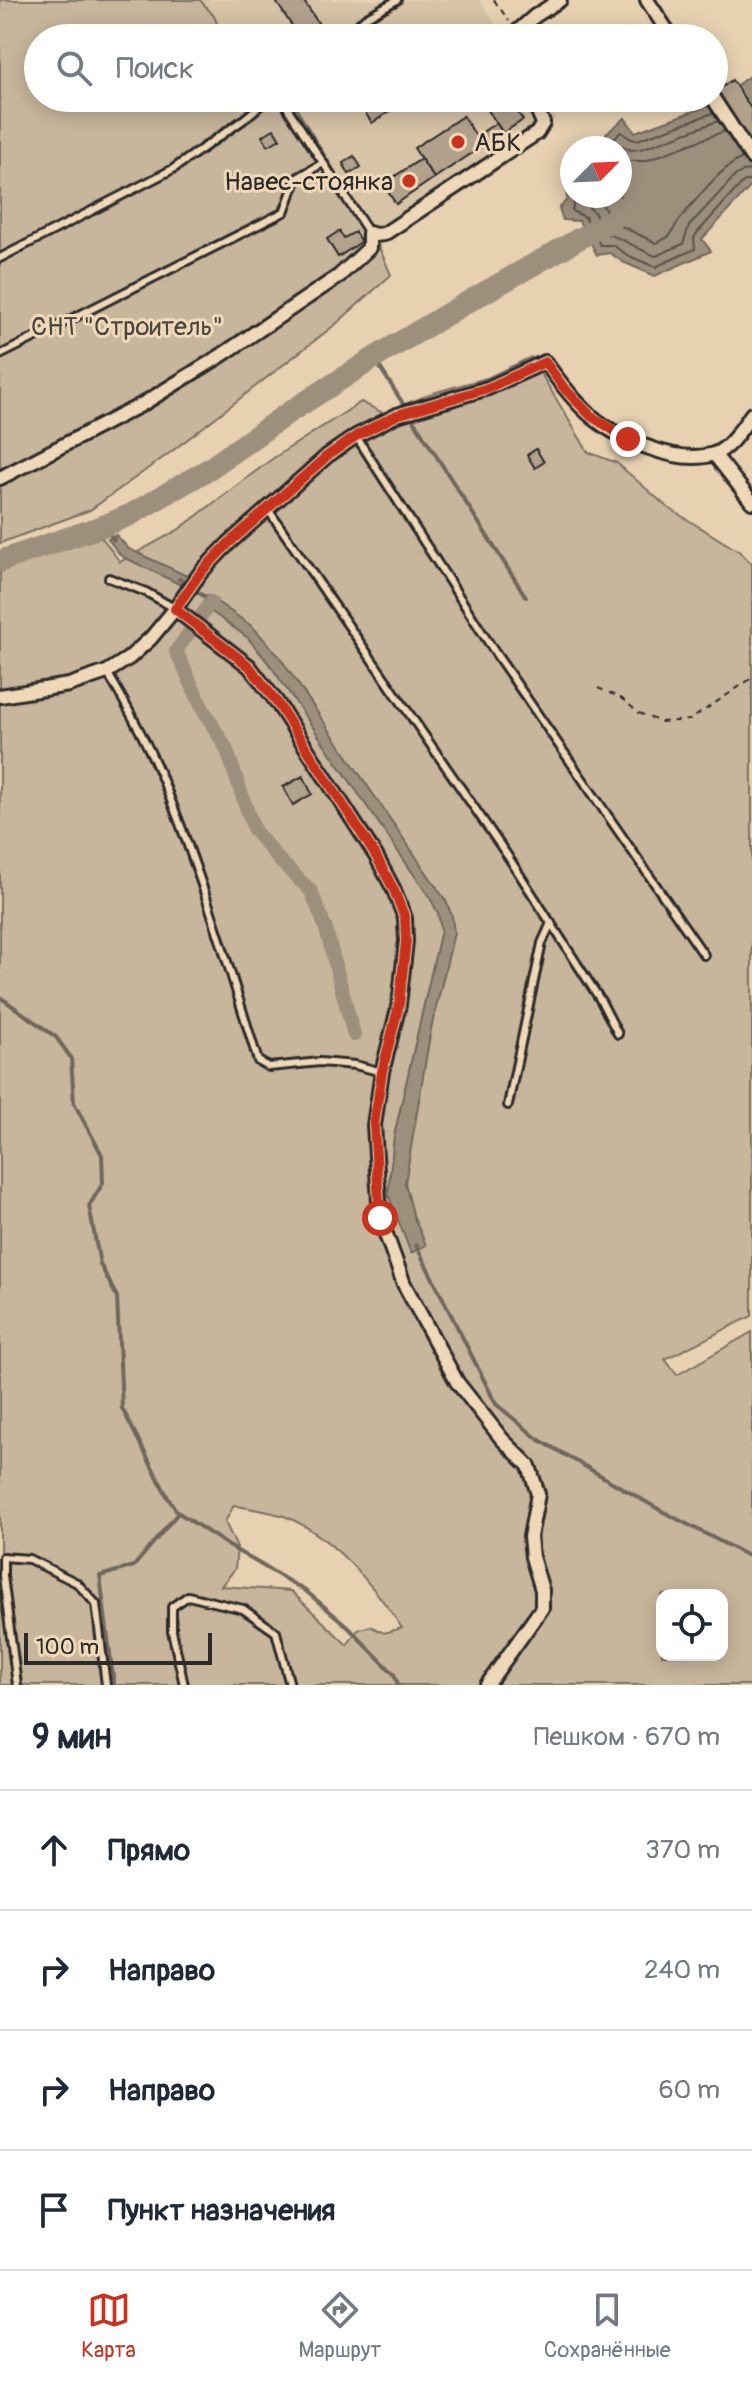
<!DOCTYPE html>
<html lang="ru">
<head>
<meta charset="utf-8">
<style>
  body { margin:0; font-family:Pangolin,sans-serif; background:#f2f2f3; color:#1f2937 }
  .controls { position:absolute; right:24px; bottom:24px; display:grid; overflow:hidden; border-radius:16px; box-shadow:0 4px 20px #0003 }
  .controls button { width:72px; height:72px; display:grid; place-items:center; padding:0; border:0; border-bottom:2px solid #e0e1e3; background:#fff; color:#1f2937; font:40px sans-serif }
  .compass { position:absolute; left:560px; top:136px; width:72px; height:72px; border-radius:50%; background:#fff; box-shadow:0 4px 20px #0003; rotate:66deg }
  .scale { position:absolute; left:24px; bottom:20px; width:188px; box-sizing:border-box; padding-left:8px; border:4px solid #2b2b2b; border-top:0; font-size:22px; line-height:28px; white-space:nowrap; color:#2b2b2b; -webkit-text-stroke:6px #efd8b7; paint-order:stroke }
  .stop { position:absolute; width:24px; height:24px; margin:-18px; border:6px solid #c8321e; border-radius:50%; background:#fff }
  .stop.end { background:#c8321e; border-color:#fff; box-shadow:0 2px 8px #0008 }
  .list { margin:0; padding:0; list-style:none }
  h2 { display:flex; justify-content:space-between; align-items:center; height:104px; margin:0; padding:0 32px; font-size:34px }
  h2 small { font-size:26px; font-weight:400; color:#747a83 }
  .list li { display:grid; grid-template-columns:52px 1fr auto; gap:24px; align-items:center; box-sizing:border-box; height:120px; padding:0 32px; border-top:2px solid #e0e1e3 }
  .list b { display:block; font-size:30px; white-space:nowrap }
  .list em { font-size:26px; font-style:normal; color:#747a83 }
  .icon { flex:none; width:44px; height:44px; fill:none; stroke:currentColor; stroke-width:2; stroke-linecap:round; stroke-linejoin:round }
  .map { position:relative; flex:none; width:752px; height:1685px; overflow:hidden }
  .search { position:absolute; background:#fff; box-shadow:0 4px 20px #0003; left:24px; right:24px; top:24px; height:88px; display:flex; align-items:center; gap:20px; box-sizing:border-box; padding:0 28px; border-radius:44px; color:#747a83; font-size:30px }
  .sheet { height:584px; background:#fff }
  nav { display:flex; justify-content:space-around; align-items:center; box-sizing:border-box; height:112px; border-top:2px solid #e0e1e3; background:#fff; font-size:22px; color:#747a83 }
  nav a { display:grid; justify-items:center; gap:4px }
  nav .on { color:#c8321e }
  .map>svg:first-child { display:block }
  .built { fill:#d7c3a6 }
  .green { fill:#c8b69c; stroke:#7a7064; stroke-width:2; fill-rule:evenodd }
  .water { fill:#9c8f7c; stroke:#6f675c; stroke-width:2 }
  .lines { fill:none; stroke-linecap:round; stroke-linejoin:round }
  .shore { stroke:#58534b; stroke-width:2 }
  .stream { stroke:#6f675c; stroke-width:4 }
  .canal { stroke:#9c8f7c; stroke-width:14 }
  .river { stroke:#9c8f7c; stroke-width:22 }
  .building { fill:#b2a28c; stroke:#2b2b2b; stroke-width:2 }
  .lane-casing { stroke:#2b2b2b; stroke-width:12 }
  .street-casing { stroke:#2b2b2b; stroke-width:18 }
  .path { stroke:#2b2b2b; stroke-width:2; stroke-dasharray:6 6; stroke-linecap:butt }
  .lane { stroke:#efd8b7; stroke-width:6 }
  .street { stroke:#efd8b7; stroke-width:12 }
  .route { stroke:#c8321e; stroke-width:10 }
  .poi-dot { fill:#c8321e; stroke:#efd8b7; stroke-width:3 }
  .labels { text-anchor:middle; stroke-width:6; stroke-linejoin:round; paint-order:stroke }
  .poi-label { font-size:26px; fill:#2b2b2b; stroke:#efd8b7; text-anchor:start }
  .park-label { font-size:26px; fill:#4a4742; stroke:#efd8b7 }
</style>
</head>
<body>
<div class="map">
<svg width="752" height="1685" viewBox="0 0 752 1685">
  <rect width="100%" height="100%" fill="#e7d1b1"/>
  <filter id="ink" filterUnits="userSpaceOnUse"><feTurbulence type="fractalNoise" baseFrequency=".0125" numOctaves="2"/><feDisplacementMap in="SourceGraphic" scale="16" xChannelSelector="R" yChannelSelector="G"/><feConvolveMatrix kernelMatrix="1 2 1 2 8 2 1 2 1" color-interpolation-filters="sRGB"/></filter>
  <g filter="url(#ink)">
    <g class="built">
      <polygon points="200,0 480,0 504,38 223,38 214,16"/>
      <polygon points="290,98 542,98 556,119 374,235"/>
    </g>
    <g class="green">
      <polygon points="0,0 200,0 214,16 223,38 38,38 38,98 245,98 248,104 270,98 290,98 374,235 391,275 336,324 171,452 90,510 0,543"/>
      <path d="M531 357 588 452 617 463 667 507 740 552 752 564V1316L665 1359 677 1375 752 1332V1685H0V572L95 536 103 539 120 562 178 530 272 459 361 402 383 413 436 392 487 378ZM234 1505C250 1509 268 1511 284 1516 331 1534 375 1587 402 1628L384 1633 370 1626 358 1630 347 1645 291 1591 221 1586 235 1569 237 1548 225 1522ZM662 1595H722V1655H662Z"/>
    </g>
    <g class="water">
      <polygon points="752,74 752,185 702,239 711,251 655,276 623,262 610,253 597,255 579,221 563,220 559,208 567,200 565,180 572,169 572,196 620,196 620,148 589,148 625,118 635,132 708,106"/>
      <polygon points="116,535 129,549 187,576 181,585 121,556 108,539"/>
      <polygon points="207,595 253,627 279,656 446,901 452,916 454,933 431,1029 405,1183 414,1218 426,1245 411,1253 388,1194 394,1136 441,930 438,913 430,898 270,665 248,638 202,605"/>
    </g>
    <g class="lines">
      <g class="shore">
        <polyline points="602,148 621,132 631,139 637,140 713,113"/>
        <polyline points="617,148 622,146 631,150 641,149 718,121"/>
        <polyline points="620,161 645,161 725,131"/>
        <polyline points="575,196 572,211 585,217 600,245 613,245 627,255 655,267 695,249 694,238 697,233 743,182 752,180"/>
        <path d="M585 196V204L594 212 605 234C623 237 638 250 656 256L683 244 689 226 735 176 743 171 752 170"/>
        <path d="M597 196 613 222 656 243C679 233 668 232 682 217 696 199 722 166 743 158"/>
      </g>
      <g class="stream">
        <polyline points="374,358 526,597"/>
        <polyline points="103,526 114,540"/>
        <polyline points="179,579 208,599"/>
        <polyline points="0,997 56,1037 71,1058 74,1103 102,1155 103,1183 89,1206 100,1264 117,1297 122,1408 168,1498 178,1513 134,1566 100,1576 114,1685"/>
        <polyline points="416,1245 496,1404 538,1439 660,1510 752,1558"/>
        <polyline points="179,1513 229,1546 307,1592 346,1625 394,1674 398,1685"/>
      </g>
      <polyline class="canal" points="211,602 176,651 203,709 226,748 254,830 279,860 311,891 325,926 354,1035"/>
      <polyline class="river" points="0,561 103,526 130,515 209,469 285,415 374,358 459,307 612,220"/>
    </g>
    <g class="building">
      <polygon points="275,0 303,0 326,35 321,38 300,38"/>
      <polygon points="242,28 248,38 226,38"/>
      <polygon points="732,80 752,110 752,148 715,92"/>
      <polygon points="355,98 384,98 392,110 372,123"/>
      <polygon points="480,98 508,98 523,120 503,133"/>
      <polygon points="463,116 476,136 496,123 503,133 434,178 414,148"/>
      <polygon points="274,129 280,139 268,146 262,136"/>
      <polygon points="354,156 361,167 349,174 343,163"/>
      <polygon points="421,159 434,178 396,204 383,184"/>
      <polygon points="339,231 344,238 355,232 361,242 338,257 327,239"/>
      <polygon points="536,449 544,462 535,468 527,455"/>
      <polygon points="303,776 312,794 293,805 283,787"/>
    </g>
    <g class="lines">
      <g class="lane-casing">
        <g id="lane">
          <polyline points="344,38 365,18 397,0"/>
          <polyline points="285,98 288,109 369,233"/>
          <polyline points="0,258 173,169 243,120 269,98"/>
          <polyline points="0,355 284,212 297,178 323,163"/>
          <polyline points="356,436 496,654 704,955"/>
          <polyline points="267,508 507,855 601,1001 618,1034"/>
          <polyline points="109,578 146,592 174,608"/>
          <path d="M107 672C130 711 152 751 168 793 203 880 230 971 258 1061L269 1067 320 1062 355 1065 382 1072"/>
          <polyline points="508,1105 542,943 551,923"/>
          <polyline points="17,1685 3,1576 3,1557 29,1559 77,1583 96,1604 106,1685"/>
          <polyline points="184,1685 172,1631 172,1607 188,1596 243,1609 276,1632 290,1685"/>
        </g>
      </g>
      <g class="street-casing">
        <g id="street">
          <polyline points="647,0 672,38"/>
          <polyline points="510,38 535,16 560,0"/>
          <polyline points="713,98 752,158"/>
          <polyline points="714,454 752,502"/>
          <polyline points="0,478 141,405 222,355 339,276 369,248 369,233 375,235 384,234 537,133 543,123 532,98"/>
          <polyline points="175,609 249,666 276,701 376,856 394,890 405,918 406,941 399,1005 382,1072 374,1125 380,1218 404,1284 457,1382 502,1439 529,1466 538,1494 530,1537 532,1557 542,1590 542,1608 487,1685"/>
          <path d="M0 696 69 685 107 672 129 658 151 638 175 609 201 572 229 543 327 456 356 436 397 415 488 388 545 362C558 380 572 399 589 414 616 438 678 466 714 454 731 448 742 427 752 414"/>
        </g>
      </g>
      <g class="path">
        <polyline points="494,0 509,21"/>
        <polyline points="598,688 621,698 639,713 661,722 690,720 752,678"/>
      </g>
      <use href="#lane" class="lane"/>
      <use href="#street" class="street"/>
    </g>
  </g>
  <g class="lines" filter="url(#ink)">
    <polyline class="route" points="380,1218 374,1125 382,1072 399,1005 406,941 405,918 394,890 376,856 276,701 249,666 175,609 201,572 229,543 327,456 356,436 397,415 488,388 545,362 564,388 591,416 628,439"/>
  </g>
  <g class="poi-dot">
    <circle cx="458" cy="142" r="8"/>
    <circle cx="409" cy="181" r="8"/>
  </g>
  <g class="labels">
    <g class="poi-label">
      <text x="474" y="151">АБК</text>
      <text x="393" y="190" text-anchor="end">Навес-стоянка</text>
    </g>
    <g class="park-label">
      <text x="127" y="335">СНТ "Строитель"</text>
    </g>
  </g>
</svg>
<div class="controls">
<button><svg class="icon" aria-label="locate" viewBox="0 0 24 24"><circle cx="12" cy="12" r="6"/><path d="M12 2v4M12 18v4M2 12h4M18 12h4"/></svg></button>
</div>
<svg class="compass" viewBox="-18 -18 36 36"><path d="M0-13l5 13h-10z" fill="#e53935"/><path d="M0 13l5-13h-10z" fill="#747a83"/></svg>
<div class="scale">100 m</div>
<div class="stop" style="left:380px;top:1218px"></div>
<div class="stop end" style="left:628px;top:439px"></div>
<div class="search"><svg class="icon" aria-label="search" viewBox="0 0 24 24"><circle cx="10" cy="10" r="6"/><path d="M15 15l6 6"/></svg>Поиск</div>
</div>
<section class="sheet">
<h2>9 мин<small>Пешком · 670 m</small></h2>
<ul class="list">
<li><svg class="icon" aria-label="ahead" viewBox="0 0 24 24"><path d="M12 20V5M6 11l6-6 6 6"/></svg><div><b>Прямо</b></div><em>370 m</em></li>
<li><svg class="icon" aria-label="right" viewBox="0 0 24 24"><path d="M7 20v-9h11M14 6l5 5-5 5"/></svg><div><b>Направо</b></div><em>240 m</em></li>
<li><svg class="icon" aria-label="right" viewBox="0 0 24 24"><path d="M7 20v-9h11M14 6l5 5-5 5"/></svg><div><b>Направо</b></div><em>60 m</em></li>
<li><svg class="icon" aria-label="arrive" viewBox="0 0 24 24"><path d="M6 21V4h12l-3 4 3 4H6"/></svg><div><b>Пункт назначения</b></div></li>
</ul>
</section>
<nav>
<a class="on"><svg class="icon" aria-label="map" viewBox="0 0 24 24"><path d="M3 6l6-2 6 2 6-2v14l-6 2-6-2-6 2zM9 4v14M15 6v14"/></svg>Карта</a>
<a><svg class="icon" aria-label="directions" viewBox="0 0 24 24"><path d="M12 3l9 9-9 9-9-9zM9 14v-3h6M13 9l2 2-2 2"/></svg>Маршрут</a>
<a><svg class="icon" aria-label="saved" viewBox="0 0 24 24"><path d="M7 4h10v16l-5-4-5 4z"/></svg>Сохранённые</a>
</nav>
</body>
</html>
